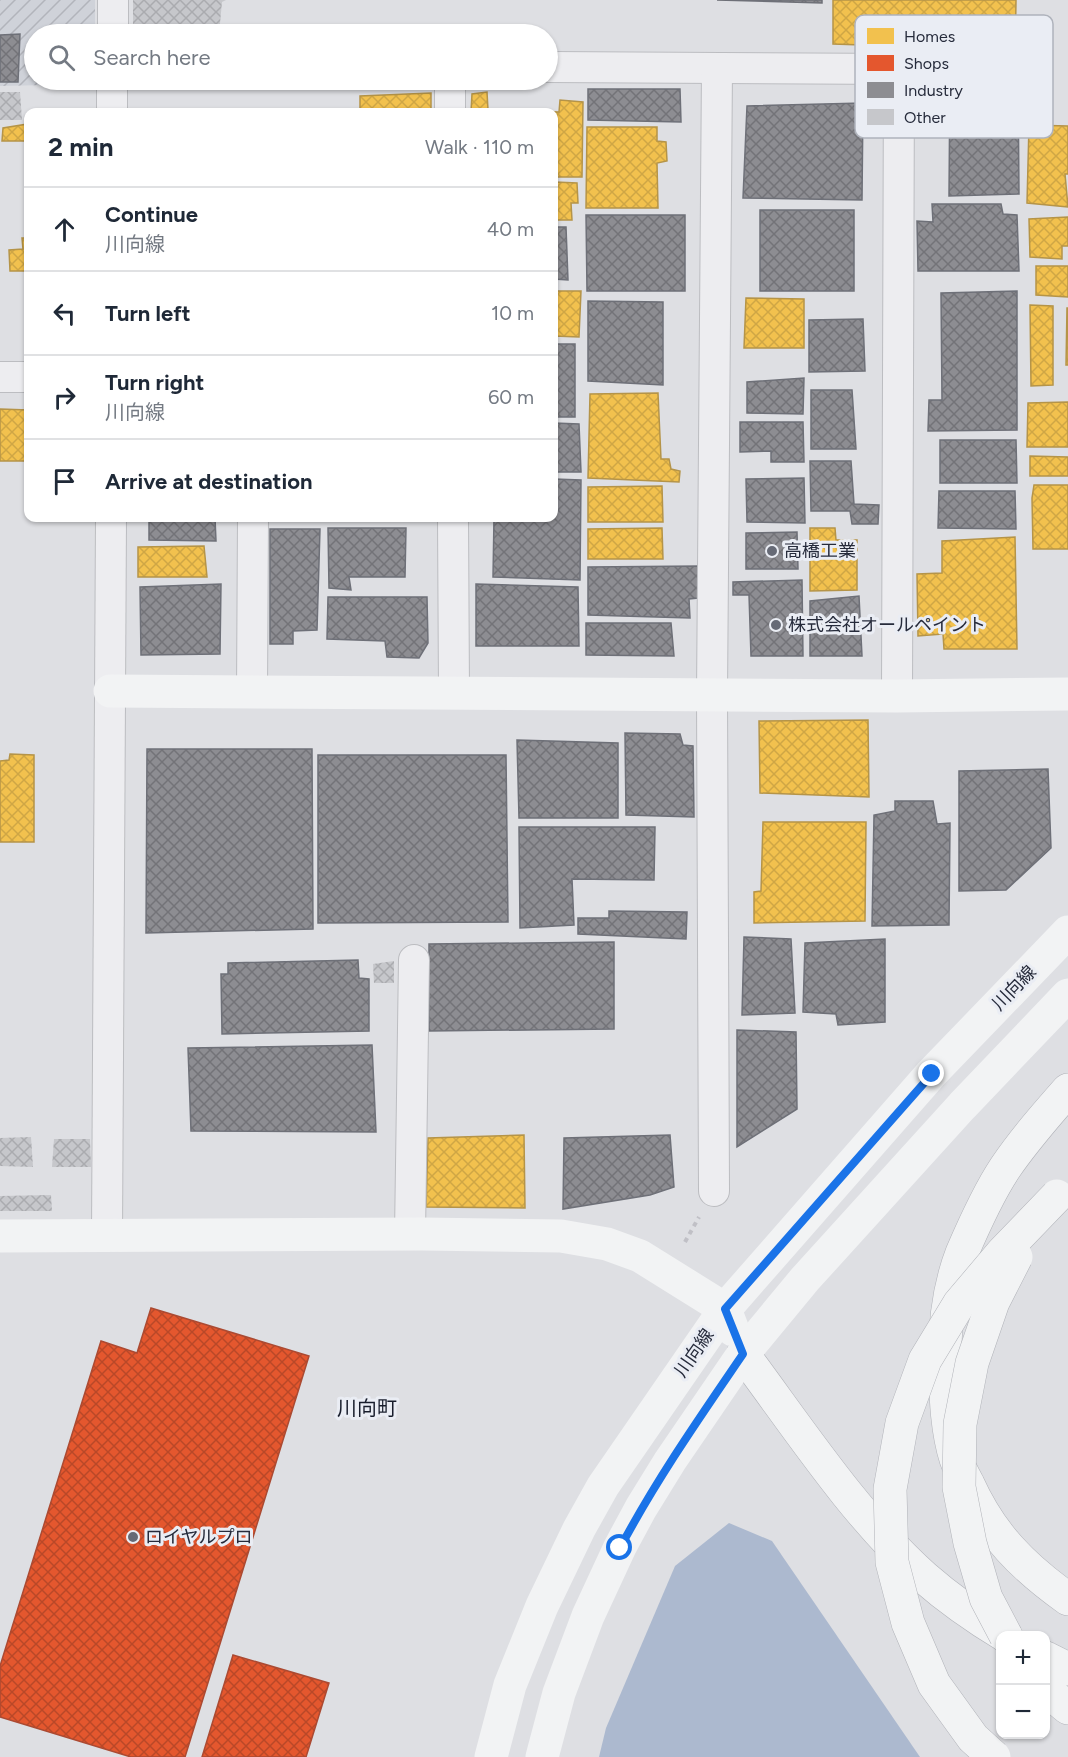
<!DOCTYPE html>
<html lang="en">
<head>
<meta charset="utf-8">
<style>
  body { margin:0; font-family:Figtree,"Noto Sans JP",sans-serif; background:#f6f6f7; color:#1f2937 }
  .controls { position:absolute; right:18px; bottom:18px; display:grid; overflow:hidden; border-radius:12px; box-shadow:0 2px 4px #0004 }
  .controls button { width:54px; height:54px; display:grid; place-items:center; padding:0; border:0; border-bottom:2px solid #e0e1e3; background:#fff; color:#1f2937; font:30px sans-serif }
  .stop { position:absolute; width:18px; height:18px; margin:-14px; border:4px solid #1a73e8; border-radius:50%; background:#fff }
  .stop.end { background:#1a73e8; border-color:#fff; box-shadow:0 2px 6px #0008 }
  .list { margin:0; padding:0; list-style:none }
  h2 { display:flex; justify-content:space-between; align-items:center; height:78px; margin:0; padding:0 24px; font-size:26px }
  h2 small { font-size:20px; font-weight:400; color:#747a83 }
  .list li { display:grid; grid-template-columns:39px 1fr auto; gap:18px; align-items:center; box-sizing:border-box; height:84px; padding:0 24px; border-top:2px solid #e0e1e3 }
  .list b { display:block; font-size:22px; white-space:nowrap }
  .list p { margin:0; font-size:20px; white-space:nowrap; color:#747a83 }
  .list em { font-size:20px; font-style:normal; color:#747a83 }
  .icon { flex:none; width:33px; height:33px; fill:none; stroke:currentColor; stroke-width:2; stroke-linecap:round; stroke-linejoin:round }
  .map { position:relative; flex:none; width:1068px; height:1757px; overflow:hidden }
  .search { position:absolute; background:#fff; box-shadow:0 2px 4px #0004; left:24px; top:24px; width:534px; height:66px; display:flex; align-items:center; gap:15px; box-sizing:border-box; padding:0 21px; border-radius:33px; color:#747a83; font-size:22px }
  .panel { position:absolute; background:#fff; box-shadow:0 2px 4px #0004; left:24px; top:108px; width:534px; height:414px; border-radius:12px }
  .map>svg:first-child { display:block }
  .industrial { fill:url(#industrial-furrows) }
  .water { fill:#acb9cf }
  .homes { fill:url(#homes-cross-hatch); stroke:#b59448; stroke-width:1.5 }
  .shops { fill:url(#shops-cross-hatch); stroke:#ab4a32; stroke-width:1.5 }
  .industry { fill:url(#industry-cross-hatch); stroke:#6e7078; stroke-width:1.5 }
  .building { fill:url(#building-cross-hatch) }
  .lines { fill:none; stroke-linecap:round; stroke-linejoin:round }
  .street-casing { stroke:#bcbdc1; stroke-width:32 }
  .highway-casing { stroke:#b0b2b8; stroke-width:34 }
  .path { stroke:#c0c0c6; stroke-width:4; stroke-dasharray:4.5 4.5; stroke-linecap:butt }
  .street { stroke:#ededf0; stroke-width:30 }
  .secondary { stroke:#f2f3f4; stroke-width:33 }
  .highway { stroke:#f2f3f4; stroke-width:33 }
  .highway-bridge-casing { stroke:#b0b2b8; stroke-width:34; stroke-linecap:butt }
  .highway-bridge { stroke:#f2f3f4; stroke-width:33 }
  .route { stroke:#1a73e8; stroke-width:8 }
  .poi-dot { fill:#666a76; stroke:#eaedf4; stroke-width:2 }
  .labels { text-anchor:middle; stroke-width:6; stroke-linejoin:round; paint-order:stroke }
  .poi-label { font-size:18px; fill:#262b3b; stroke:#eaedf4; text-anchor:start }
  .street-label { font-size:18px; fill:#262b3b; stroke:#eaedf4 }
  .neighbourhood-label { font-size:20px; fill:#181d2c; stroke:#eaedf4 }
  .key { fill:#eaedf4; stroke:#afb3bc; stroke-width:1.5 }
  .key-label { font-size:16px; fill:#262b3b }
</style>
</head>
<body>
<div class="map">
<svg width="1068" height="1757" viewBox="0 0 1068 1757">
  <defs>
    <pattern id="industrial-furrows" width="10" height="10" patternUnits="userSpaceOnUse" patternTransform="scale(1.5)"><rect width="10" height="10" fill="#cfd2d9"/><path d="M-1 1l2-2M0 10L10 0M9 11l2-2" fill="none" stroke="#b2b4bb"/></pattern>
    <pattern id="homes-cross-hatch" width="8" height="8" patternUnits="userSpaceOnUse" patternTransform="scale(1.5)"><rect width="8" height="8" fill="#f2c14e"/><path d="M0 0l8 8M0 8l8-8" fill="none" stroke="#cfa645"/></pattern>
    <pattern id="shops-cross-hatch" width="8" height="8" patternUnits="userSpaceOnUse" patternTransform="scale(1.5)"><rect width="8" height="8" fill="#e4572e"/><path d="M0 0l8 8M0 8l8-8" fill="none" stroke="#b94828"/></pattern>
    <pattern id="industry-cross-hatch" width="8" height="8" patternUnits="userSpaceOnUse" patternTransform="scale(1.5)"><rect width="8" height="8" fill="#8d8d92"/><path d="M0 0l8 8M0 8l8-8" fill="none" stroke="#737378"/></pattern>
    <pattern id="building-cross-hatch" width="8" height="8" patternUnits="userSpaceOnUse" patternTransform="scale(1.5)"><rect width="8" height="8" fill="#c6c7cb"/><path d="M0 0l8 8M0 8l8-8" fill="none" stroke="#aaabaf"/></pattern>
  </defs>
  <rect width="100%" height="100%" fill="#dedfe3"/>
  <polygon class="industrial" points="0,0 95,0 95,34 34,34 34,80 95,80 95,84 0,86"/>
  <polygon class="water" points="729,1523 772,1541 920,1757 599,1757 606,1728 675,1566"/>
  <g class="homes">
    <polygon points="833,0 1016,0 1015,61 921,62 922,47 833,44"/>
    <polygon points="487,92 488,110 559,112 560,100 583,102 582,177 554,177 554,112 471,112 472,94"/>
    <polygon points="431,93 431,112 360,112 360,96"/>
    <polygon points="28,124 28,141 2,141 3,128"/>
    <polygon points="1029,125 1068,126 1068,174 1065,174 1068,207 1027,203"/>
    <polygon points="587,127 657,127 657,141 666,142 667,161 657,163 658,208 586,208"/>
    <polygon points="555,182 577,183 578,203 571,203 572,220 554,220"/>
    <polygon points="1068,217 1068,246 1062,246 1062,259 1030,257 1029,219"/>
    <polygon points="22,238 28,238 28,271 10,271 9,250 23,249"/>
    <polygon points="1036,266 1068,266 1068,297 1036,295"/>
    <polygon points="554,291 581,291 579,337 554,336"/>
    <polygon points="746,298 804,299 804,348 744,348"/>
    <polygon points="1030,305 1053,306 1053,385 1031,386"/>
    <polygon points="1067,308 1068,308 1068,365 1066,365"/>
    <polygon points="658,393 661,459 669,459 671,469 680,471 679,482 588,478 590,394"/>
    <polygon points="1068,402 1068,447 1027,447 1028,403"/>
    <polygon points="0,409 28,410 28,461 0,461"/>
    <polygon points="1030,456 1068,457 1068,476 1030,476"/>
    <polygon points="1034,485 1068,485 1068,549 1033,549 1032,498"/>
    <polygon points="662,486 663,522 588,522 588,487"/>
    <polygon points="662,528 663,559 588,559 588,529"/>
    <polygon points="810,528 835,528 836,540 857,540 857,590 810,591"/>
    <polygon points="1015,537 1017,649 944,649 943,634 918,636 917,574 942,573 942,541"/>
    <polygon points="204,546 207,577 138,577 138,547"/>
    <polygon points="868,720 869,797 760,793 759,721"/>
    <polygon points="10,754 34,755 34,842 0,842 0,761 9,760"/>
    <polygon points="763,822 866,822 865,921 754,923 754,892 761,891"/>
    <polygon points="524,1135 525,1208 426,1207 428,1138"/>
  </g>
  <g class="shops">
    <polygon points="151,1308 309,1356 185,1757 131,1757 0,1717 0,1666 101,1341 137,1353"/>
    <polygon points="233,1655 329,1683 306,1757 202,1757"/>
  </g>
  <g class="industry">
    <polygon points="717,0 822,0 822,3"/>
    <polygon points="20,34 18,82 0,82 0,35"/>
    <polygon points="950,73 1018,73 1019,194 949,196"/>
    <polygon points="588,89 680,89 681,122 588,120"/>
    <polygon points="863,103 862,200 743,198 747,106"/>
    <polygon points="932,204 1001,204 1003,214 1017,215 1019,271 918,271 917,221 933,222"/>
    <rect x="760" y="210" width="94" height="81"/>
    <polygon points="586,215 685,215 685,291 587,291"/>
    <polygon points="554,227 566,227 568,280 554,279"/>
    <polygon points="1017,291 1017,430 928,431 929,400 942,400 941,293"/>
    <polygon points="588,301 663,302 663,385 588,381"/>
    <polygon points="863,319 865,371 809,372 809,320"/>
    <rect x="554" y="344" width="21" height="73"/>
    <polygon points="804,378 803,414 747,413 747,382"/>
    <polygon points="811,390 852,390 856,449 811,449"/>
    <polygon points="740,422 803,422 804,462 771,462 771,451 740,452"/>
    <polygon points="554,423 579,424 581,472 554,472"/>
    <polygon points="940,440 1016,440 1017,483 940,483"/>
    <polygon points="810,461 851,461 854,504 879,505 878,524 852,524 850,511 811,511"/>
    <polygon points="804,478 805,523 747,522 746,479"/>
    <polygon points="554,479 581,480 580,580 493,577 494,518 554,518"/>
    <polygon points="939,491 1015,491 1016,529 938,528"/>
    <polygon points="149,518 215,518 216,541 149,540"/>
    <rect x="293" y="518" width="58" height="3"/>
    <polygon points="354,518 401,518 401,520 354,519"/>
    <polygon points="328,528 406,528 405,577 349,577 351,590 329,588"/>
    <polygon points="270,529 320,529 317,630 293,631 293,644 270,644"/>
    <polygon points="797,532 798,569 746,569 746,533"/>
    <polygon points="699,566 698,598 689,599 690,618 588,615 588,567"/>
    <polygon points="802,580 803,656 751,656 749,595 733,595 733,582"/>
    <polygon points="221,584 220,654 141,655 140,587"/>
    <polygon points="476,584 578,587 579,646 476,646"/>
    <polygon points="859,596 862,656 810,656 810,601"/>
    <polygon points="328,597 427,597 428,643 419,658 387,657 385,641 327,639"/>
    <polygon points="586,623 671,623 674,656 586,655"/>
    <polygon points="625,733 680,734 683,745 693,746 694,817 626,815"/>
    <polygon points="517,740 618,743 618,818 519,818"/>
    <polygon points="147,749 312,749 313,929 146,933"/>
    <polygon points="318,755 506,755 508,922 318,923"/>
    <polygon points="1048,769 1051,848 1006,890 959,891 959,771"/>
    <polygon points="895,801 933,801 937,824 950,823 949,925 872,926 874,815 895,811"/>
    <polygon points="519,827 655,827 654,880 572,879 574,925 520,928"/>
    <polygon points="609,911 687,912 686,939 578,934 578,918 609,918"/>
    <polygon points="744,937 791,939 795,1013 742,1015"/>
    <polygon points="885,939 885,1022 838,1025 836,1014 803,1012 805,943"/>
    <polygon points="614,942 614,1029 429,1031 429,944"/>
    <polygon points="358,960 359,978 369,979 369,1031 222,1034 221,974 228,974 228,963"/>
    <polygon points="737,1030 796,1032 797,1109 737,1147"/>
    <polygon points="372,1045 376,1132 191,1131 188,1048"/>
    <polygon points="670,1135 674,1187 650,1195 563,1209 564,1138"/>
  </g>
  <g class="building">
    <polygon points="133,0 226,0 222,2 219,34 133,34"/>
    <polygon points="0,92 20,92 22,120 0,120"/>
    <polygon points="394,961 394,983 374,983 373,964"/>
    <polygon points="31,1137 33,1167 0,1166 0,1138"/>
    <polygon points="54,1139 90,1139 91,1167 52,1167"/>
    <polygon points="51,1195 52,1211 0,1211 0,1196"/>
  </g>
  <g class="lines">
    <g class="street-casing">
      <g id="street">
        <polyline points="113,34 113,0"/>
        <polyline points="548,67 899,69 897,696"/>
        <polyline points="450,80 450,112"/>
        <polyline points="112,112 112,80"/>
        <polyline points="0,377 28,377"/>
        <polyline points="453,518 454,693"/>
        <polyline points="252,692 253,518"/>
        <polyline points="714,1191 712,695 717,68"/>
        <polyline points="410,1234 414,960"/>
        <polyline points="107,1236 111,518"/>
      </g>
    </g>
    <g class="highway-casing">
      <g id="highway">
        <path d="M1068 1090C1046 1115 1024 1140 1005 1168 989 1192 974 1225 962 1253 948 1289 944 1331 945 1369 946 1399 947 1431 956 1459 959 1468 964 1476 968 1484 991 1535 1023 1567 1068 1599"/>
        <path d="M743 1354C799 1429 854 1514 924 1577 949 1599 978 1619 1006 1636"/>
        <polyline points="1046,1658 1068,1669"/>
        <polyline points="1046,1688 1051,1694 1068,1708"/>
      </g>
    </g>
    <polyline class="path" points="685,1242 699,1217"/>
    <use href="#street" class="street"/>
    <g class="secondary">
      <polyline points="110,691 897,696 1068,694"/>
      <polyline points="0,1236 422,1234 561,1236 607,1244 640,1256 725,1309 733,1330"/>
      <polyline points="491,1757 510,1685 542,1606 579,1529 603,1486 725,1309 931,1074 1068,932"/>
      <polyline points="542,1757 559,1693 588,1616 620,1547 641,1508 670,1461 743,1354 805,1279 962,1106 1068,995"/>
    </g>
    <use href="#highway" class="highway"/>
    <g class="highway-bridge-casing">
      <g id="highway-bridge">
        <polyline points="1006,1636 986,1598 970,1543 959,1487 960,1424 972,1363 993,1302 1016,1257"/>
        <polyline points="994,1757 973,1738 934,1684 908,1623 892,1562 890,1489 902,1423 925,1360 959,1304 1003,1252 1057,1196"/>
      </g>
    </g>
    <use href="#highway-bridge" class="highway-bridge"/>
  </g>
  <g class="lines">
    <path class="route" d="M620 1548C656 1480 700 1417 743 1354L725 1309 932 1074"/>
  </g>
  <g class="poi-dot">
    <circle cx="772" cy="551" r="6"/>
    <circle cx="776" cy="625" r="6"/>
    <circle cx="133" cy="1537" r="6"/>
  </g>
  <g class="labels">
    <g class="poi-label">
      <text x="784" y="557">高橋工業</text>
      <text x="788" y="631">株式会社オールペイント</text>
      <text x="145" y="1543">ロイヤルプロ</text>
    </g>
    <g class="street-label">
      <text transform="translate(1014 988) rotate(-46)" y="6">川向線</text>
      <text transform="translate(694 1353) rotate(-55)" y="6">川向線</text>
    </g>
    <g class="neighbourhood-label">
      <text x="367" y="1415">川向町</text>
    </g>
  </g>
  <rect x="855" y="15" width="198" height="123" rx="9" class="key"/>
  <rect x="867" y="28" width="27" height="16" fill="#f2c14e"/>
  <rect x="867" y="55" width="27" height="16" fill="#e4572e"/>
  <rect x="867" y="82" width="27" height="16" fill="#8d8d92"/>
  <rect x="867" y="109" width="27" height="16" fill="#c6c7cb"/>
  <g class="key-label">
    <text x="904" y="42">Homes</text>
    <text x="904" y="69">Shops</text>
    <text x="904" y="96">Industry</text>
    <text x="904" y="123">Other</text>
  </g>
</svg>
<div class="controls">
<button>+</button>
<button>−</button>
</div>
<div class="stop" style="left:620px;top:1548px"></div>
<div class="stop end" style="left:932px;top:1074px"></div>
<div class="search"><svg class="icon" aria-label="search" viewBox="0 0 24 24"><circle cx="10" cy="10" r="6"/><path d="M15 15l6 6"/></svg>Search here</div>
<section class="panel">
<h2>2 min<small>Walk · 110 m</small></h2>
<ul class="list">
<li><svg class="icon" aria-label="ahead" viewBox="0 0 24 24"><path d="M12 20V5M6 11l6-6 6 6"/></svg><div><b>Continue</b><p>川向線</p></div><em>40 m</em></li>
<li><svg class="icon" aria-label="left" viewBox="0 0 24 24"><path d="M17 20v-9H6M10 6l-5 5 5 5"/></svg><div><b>Turn left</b></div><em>10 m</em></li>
<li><svg class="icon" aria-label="right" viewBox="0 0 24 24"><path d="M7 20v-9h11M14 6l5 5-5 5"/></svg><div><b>Turn right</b><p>川向線</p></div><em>60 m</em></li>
<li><svg class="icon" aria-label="arrive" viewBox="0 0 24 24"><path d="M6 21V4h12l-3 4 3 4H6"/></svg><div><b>Arrive at destination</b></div></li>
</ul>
</section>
</div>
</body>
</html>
